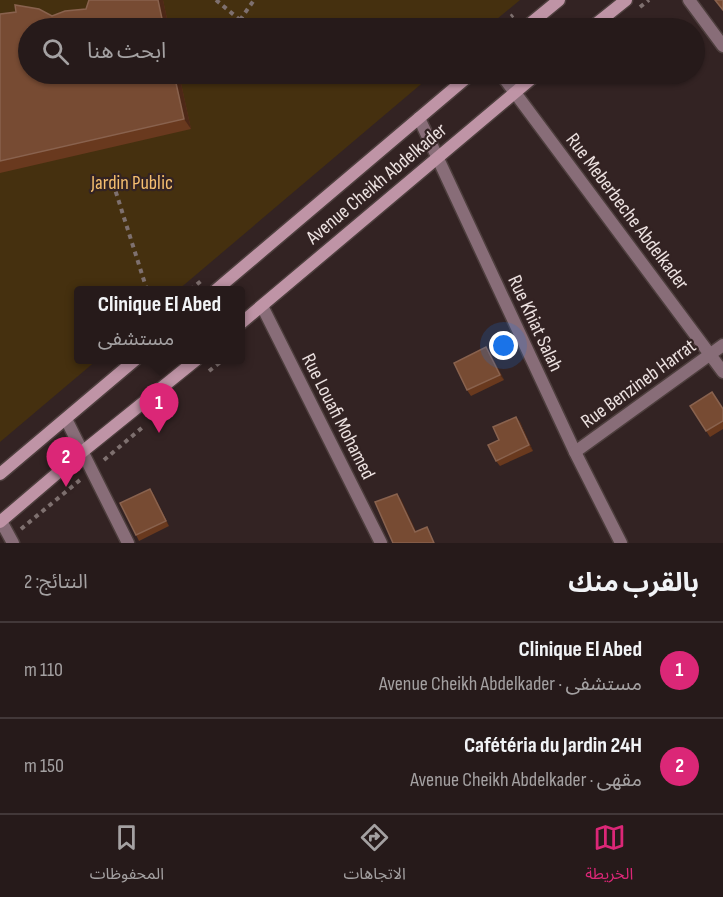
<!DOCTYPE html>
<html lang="ar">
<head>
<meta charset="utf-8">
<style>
  body { margin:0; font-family:"Sofia Sans Condensed","Noto Sans Arabic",sans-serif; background:#2e2323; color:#f1f3f6; direction:rtl }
  .you { position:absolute; left:504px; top:346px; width:21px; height:21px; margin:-15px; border:4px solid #fff; border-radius:50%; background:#1a73e8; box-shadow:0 0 0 9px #1a73e833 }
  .badge { display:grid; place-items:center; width:39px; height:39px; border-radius:50%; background:#db2777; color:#fff; font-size:20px; font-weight:700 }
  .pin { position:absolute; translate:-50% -50px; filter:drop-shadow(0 2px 3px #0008) }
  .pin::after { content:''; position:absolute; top:32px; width:21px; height:18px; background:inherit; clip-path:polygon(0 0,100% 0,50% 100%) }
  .popup { position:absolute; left:74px; top:286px; width:171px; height:78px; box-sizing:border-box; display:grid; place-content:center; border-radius:6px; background:#261a1a; filter:drop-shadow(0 2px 4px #0005); font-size:20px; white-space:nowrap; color:#a4a1a2 }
  .popup b { font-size:22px; color:#f1f3f6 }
  .popup::after { content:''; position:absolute; left:50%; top:100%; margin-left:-12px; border:12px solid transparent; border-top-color:#261a1a }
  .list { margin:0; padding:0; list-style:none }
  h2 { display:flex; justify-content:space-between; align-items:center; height:78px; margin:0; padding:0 24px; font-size:26px }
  h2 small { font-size:20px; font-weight:400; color:#a4a1a2 }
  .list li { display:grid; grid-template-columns:39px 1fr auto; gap:18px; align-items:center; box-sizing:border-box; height:96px; padding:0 24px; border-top:2px solid #423839 }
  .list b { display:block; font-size:22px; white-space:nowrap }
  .list p { margin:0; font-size:20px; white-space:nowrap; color:#a4a1a2 }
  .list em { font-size:20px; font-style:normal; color:#a4a1a2 }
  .icon { flex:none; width:33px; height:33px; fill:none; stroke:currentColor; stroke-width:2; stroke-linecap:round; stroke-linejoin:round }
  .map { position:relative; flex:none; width:723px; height:543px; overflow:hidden; direction:ltr }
  .search { position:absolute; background:#261a1a; box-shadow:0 2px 4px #0004; left:18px; right:18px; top:18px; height:66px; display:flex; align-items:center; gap:15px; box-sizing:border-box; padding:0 21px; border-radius:33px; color:#a4a1a2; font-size:22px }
  .sheet { height:270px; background:#261a1a }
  nav { display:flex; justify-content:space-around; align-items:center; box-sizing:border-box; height:84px; border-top:2px solid #423839; background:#261a1a; font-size:16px; color:#a4a1a2 }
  nav a { display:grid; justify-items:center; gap:3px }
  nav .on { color:#db2777 }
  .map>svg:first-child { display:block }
  .green { fill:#45300f }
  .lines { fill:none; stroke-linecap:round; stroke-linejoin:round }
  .street-casing { stroke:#4d3e3d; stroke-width:15 }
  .secondary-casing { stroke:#4d3e3d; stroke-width:15 }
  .path { stroke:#7e706f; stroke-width:4; stroke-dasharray:4.5 4.5; stroke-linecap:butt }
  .street { stroke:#886d78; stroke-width:12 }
  .secondary { stroke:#bf94a6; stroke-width:12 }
  .wall { fill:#69391e }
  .shaded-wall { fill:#4d2817 }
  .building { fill:#774b33; stroke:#89624e; stroke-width:1.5 }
  .labels { text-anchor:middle; stroke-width:4.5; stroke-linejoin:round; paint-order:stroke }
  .park-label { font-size:20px; fill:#f6bf70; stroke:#332323 }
  .street-label { font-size:20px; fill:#ece1e0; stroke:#332323 }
</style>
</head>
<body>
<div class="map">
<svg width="723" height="543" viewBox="0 0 723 543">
  <rect width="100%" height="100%" fill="#332323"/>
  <polygon class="green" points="0,0 520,0 486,28 28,28 28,74 433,74 178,290 78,290 78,360 97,360 0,442"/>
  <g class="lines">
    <g class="street-casing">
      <g id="street">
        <polyline points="689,0 723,46"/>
        <polyline points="501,74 723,372"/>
        <polyline points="419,118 575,452 621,543"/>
        <polyline points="262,306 381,543"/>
        <polyline points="66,419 128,543"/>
        <polyline points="575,452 723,345"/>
        <polyline points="1,521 13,543"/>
      </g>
    </g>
    <g class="secondary-casing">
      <g id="secondary">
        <polyline points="525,28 559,0"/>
        <polyline points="591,28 626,0"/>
        <polyline points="216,290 471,74"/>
        <polyline points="240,324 537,74"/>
        <polyline points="0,474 135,360"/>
        <polyline points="0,522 82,452 196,360"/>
      </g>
    </g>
    <g class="path">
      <polyline points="216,0 240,20 243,28"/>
      <polyline points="640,7 649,0"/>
      <polyline points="240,20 254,0"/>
      <polyline points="497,28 513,15"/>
      <polyline points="552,81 561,74"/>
      <polyline points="113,183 147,290"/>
      <polyline points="190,290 201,281"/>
      <polyline points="240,345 246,340"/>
      <polyline points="209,371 223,360"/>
      <polyline points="104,460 144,426"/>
      <polyline points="21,529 80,480"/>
    </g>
    <use href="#street" class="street"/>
    <use href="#secondary" class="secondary"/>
  </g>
  <g class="wall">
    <polygon points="163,0 169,28 28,28 179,74 191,129 0,173 0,14 52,16 86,9"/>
    <polygon points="490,353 504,380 471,396 467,390"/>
    <polygon points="690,406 723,408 723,429 710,437"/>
    <polygon points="516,417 520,422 533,451 500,466 496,461 499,440"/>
    <polygon points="150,489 154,495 169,526 139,541 136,535"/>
  </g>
  <g class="shaded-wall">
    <polygon points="158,0 163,0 169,28 164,28"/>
    <polygon points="174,74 179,74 191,129 184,119"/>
    <polygon points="486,347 490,353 504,380 500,375"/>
    <polygon points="516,417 520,422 533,451 529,445"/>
    <polygon points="150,489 154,495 169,526 166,521"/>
    <polygon points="397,494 401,499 419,537 415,532"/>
  </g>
  <g class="building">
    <polygon points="89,0 158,0 164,28 28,28 28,74 174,74 184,119 0,161 0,14 16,12 15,5 39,9 52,16 65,11 86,9"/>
    <polygon points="715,0 723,0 723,10"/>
    <polygon points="433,25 433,28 399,28 399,27"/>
    <polygon points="486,347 500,375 467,390 454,363"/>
    <polygon points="712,392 723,409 723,421 706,431 690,406"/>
    <polygon points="516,417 529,445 496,461 488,445 499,440 493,427"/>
    <polygon points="150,489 166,521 136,535 120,503"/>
    <polygon points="397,494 415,532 427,527 434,543 393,543 375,502"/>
  </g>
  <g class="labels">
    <g class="park-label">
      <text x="132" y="189">Jardin Public</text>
    </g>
    <g class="street-label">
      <text transform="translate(376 183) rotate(-40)" y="7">Avenue Cheikh Abdelkader</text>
      <text transform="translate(628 211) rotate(53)" y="7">Rue Meberbeche Abdelkader</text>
      <text transform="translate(536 323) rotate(65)" y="7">Rue Khiat Salah</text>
      <text transform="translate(638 383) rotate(-36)" y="7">Rue Benzineb Harrat</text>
      <text transform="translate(339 416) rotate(63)" y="7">Rue Louafi Mohamed</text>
    </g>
  </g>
</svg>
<div class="you"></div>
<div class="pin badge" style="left:159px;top:433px">1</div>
<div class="popup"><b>Clinique El Abed</b>مستشفى</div>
<div class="pin badge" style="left:66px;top:487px">2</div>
<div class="search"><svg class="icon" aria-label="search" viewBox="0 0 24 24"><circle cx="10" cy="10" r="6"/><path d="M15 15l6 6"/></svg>ابحث هنا</div>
</div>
<section class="sheet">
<h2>بالقرب منك<small>النتائج: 2</small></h2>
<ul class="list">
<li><span class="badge">1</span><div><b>Clinique El Abed</b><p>مستشفى · Avenue Cheikh Abdelkader</p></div><em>110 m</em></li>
<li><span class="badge">2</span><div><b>Cafétéria du Jardin 24H</b><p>مقهى · Avenue Cheikh Abdelkader</p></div><em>150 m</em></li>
</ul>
</section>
<nav>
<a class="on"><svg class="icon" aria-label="map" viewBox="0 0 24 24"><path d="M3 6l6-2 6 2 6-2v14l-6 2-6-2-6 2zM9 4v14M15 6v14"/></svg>الخريطة</a>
<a><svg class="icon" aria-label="directions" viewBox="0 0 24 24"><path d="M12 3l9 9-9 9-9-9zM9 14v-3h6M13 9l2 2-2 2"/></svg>الاتجاهات</a>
<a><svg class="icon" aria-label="saved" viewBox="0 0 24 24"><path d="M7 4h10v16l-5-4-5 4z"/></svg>المحفوظات</a>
</nav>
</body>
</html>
